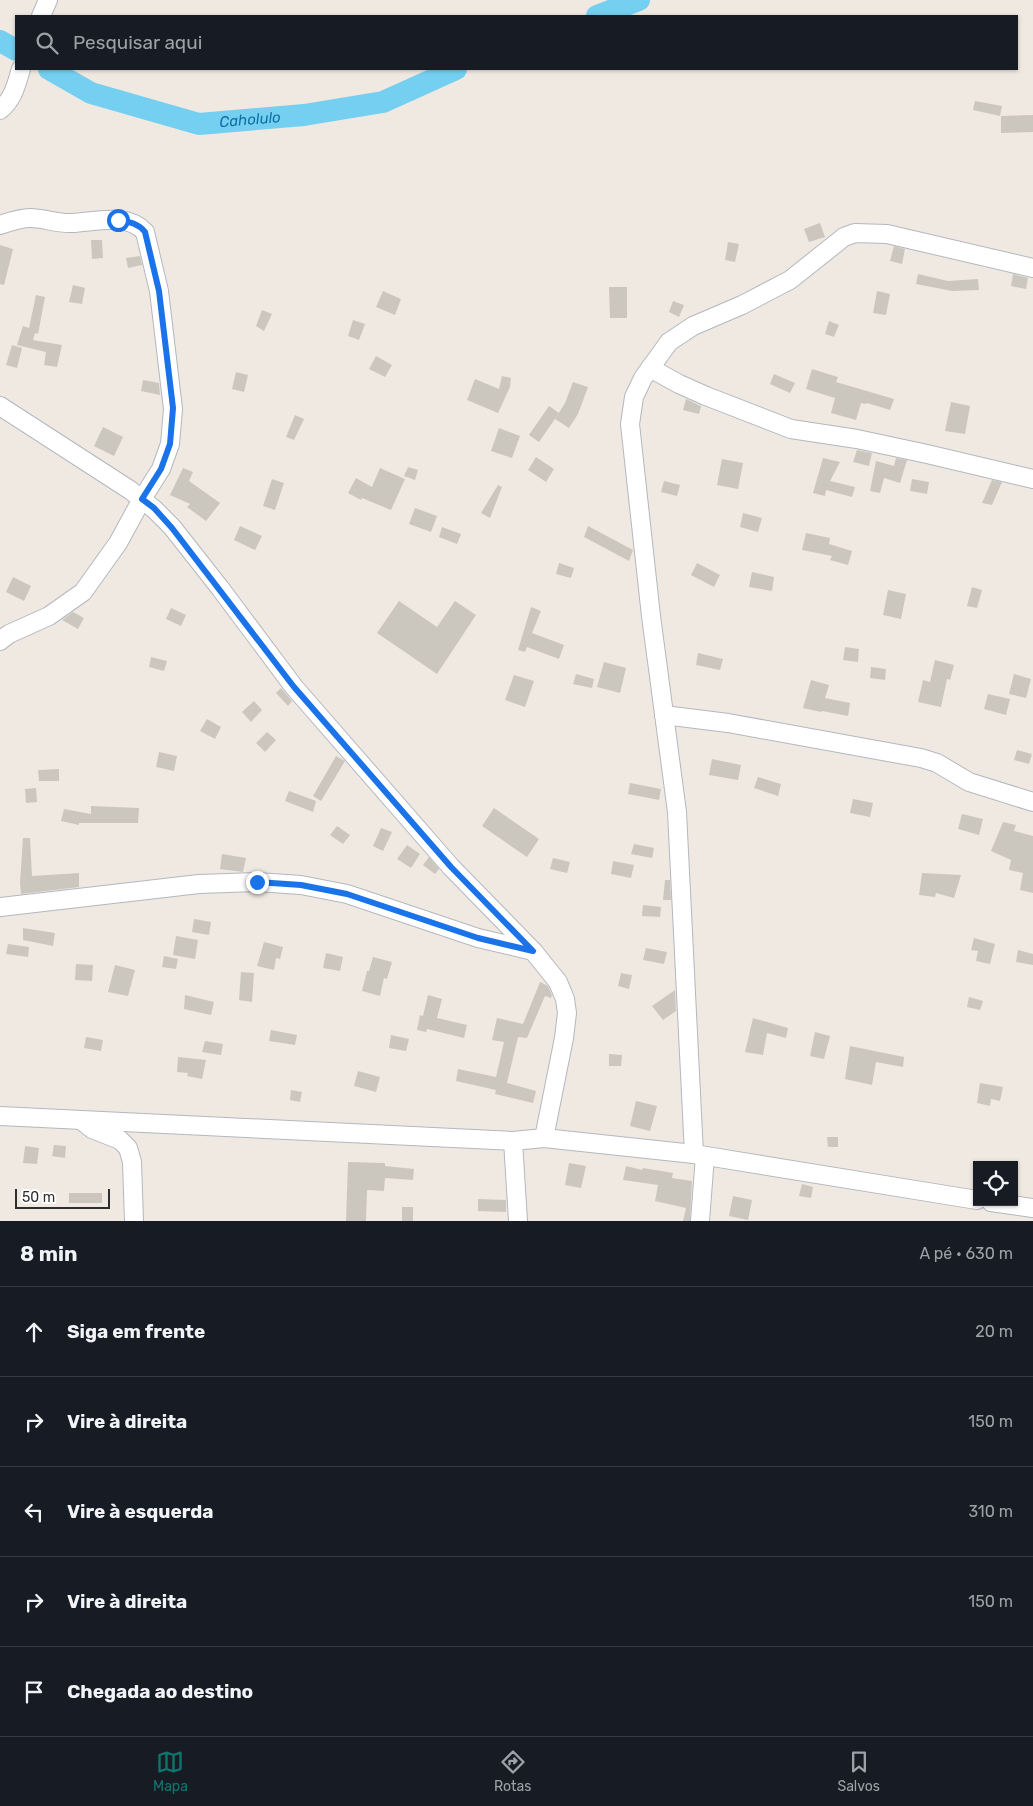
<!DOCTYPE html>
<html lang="pt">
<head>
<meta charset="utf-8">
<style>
  body { margin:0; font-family:Rubik,sans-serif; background:#242831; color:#f1f3f6 }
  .controls { position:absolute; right:15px; bottom:15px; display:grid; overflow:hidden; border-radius:0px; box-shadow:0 1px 4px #0004 }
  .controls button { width:45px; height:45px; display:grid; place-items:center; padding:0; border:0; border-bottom:1px solid #363941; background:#171b24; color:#f1f3f6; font:25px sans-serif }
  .scale { position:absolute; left:15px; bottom:12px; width:95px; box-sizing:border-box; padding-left:5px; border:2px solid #2e2e2e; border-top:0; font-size:14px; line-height:18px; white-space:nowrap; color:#2e2e2e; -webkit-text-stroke:4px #fff; paint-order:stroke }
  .stop { position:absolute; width:15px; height:15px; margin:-11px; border:4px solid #1a73e8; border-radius:50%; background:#fff }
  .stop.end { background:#1a73e8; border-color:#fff; box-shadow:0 1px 5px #0008 }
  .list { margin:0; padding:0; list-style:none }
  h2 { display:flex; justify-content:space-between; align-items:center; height:65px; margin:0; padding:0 20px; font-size:21px }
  h2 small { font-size:16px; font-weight:400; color:#9ea1a6 }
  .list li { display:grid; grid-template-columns:32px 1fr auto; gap:15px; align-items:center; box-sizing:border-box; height:90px; padding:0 20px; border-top:1px solid #363941 }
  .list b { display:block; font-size:19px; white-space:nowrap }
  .list em { font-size:16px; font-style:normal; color:#9ea1a6 }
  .icon { flex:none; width:28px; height:28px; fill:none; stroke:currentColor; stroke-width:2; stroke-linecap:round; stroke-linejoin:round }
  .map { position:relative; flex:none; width:1033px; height:1221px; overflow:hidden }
  .search { position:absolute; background:#171b24; box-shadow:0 1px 4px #0004; left:15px; right:15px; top:15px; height:55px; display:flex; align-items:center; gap:12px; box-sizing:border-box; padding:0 18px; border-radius:0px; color:#9ea1a6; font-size:19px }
  .sheet { height:515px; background:#171b24 }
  nav { display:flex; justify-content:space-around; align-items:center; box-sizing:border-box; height:70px; border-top:1px solid #363941; background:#171b24; font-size:14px; color:#9ea1a6 }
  nav a { display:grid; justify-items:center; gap:2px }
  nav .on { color:#0f766e }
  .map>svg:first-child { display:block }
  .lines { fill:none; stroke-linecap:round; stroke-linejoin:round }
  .river { stroke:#75cff0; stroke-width:22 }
  .building { fill:#cbc7bf }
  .minor-casing { stroke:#b4b7c1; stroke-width:20 }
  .minor { stroke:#fff; stroke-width:18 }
  .route { stroke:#1a73e8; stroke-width:6 }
  .labels { text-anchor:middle; stroke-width:4.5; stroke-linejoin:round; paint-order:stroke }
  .water-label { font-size:15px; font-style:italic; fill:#0d6fa3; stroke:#fff }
</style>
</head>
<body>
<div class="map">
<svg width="1033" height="1221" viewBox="0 0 1033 1221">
  <rect width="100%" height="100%" fill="#efe9e1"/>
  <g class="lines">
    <g class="river">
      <polyline points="597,16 639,0"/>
      <polyline points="0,41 16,50"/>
      <path id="s1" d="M49 69 91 93 199 124 304 115 383 102 456 69"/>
    </g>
  </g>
  <g class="building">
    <polygon points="975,101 1002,106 1000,116 973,110"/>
    <polygon points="1033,115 1033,132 1001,133 1001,116"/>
    <polygon points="820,223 825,237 809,242 804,229"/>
    <polygon points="91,240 102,240 103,258 92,259"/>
    <polygon points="728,242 739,244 735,262 725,260"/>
    <polygon points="0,245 13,249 4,285 0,284"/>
    <polygon points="894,246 905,249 902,264 890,261"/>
    <polygon points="140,256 142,265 128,268 126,258"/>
    <polygon points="918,274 948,281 978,279 979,290 952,291 916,284"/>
    <polygon points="1013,274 1028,278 1026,289 1011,286"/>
    <polygon points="73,285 85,288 82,304 69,302"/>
    <polygon points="609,287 627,287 627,318 610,318"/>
    <polygon points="383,291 401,299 395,315 376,307"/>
    <polygon points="877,291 890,294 886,315 873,313"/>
    <polygon points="36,295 45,297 38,334 35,333 33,340 62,345 57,367 44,365 46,352 17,345 23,326 29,328"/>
    <polygon points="673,301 684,305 679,317 669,312"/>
    <polygon points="262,310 272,314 264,331 256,326"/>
    <polygon points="353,320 365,324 359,340 348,336"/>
    <polygon points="829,321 839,325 834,337 825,334"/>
    <polygon points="12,345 22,348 17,368 6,365"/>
    <polygon points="376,356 392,365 385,377 369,369"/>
    <polygon points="812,369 838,377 836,382 894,399 890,410 867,403 866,404 861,403 856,420 831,413 835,398 806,389"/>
    <polygon points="236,372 248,375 244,392 232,389"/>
    <polygon points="774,374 795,383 790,393 770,384"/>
    <polygon points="502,376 511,378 510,387 498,413 467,400 475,379 499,389"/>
    <polygon points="143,380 159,383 160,395 141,391"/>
    <polygon points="573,382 588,387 578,414 569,428 555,419 565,403"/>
    <polygon points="686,399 701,406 699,414 683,410"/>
    <polygon points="951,402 970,406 965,434 945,431"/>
    <polygon points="549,406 559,413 539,442 529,435"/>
    <polygon points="295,415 304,419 294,440 286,437"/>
    <polygon points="103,427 123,437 114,456 94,446"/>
    <polygon points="499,428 520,436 512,458 491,451"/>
    <polygon points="857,450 872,453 869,466 853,462"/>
    <polygon points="536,457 554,469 546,482 528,470"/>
    <polygon points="823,458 840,462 830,481 855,487 852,497 826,490 825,496 813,493"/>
    <polygon points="896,458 907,460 900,483 884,478 880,493 870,491 876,461 894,466"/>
    <polygon points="722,459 743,463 738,489 717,485"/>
    <polygon points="408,467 418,470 415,480 404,476"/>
    <polygon points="183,468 193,472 189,481 220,503 206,521 187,507 190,504 170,495"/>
    <polygon points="380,468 405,479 391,510 362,498 361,500 348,493 356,478 372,487"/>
    <polygon points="272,479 284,483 275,510 263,506"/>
    <polygon points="912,479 929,482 927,494 910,491"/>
    <polygon points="992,480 1002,482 992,505 982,503"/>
    <polygon points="664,481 680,485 677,496 661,492"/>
    <polygon points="498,485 502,487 490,518 481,513"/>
    <polygon points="415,508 437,516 431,532 409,524"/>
    <polygon points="743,513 762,518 758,532 740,527"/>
    <polygon points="240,526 262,536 255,550 234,540"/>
    <polygon points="588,526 633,550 629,561 584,537"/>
    <polygon points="442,527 461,534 457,544 439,537"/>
    <polygon points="806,533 830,538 829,544 852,551 848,565 830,560 832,556 802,550"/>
    <polygon points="559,563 574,568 571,578 556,574"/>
    <polygon points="697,563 720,575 714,587 691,575"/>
    <polygon points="752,572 774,577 772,591 749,587"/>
    <polygon points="13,577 31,586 24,601 6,592"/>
    <polygon points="972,587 982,590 977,608 967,606"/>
    <polygon points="888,590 906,594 901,619 883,615"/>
    <polygon points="399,601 437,627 455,601 476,615 437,674 377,633"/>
    <polygon points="531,607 541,611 532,633 564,645 559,659 527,647 525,652 518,650"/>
    <polygon points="171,608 186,615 181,626 166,619"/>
    <polygon points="73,612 84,618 78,629 62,620"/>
    <polygon points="845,647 859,649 858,662 843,660"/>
    <polygon points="698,653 723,659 720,670 696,665"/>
    <polygon points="151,657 167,661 164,671 149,667"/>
    <polygon points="935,660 954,665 950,680 947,679 941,707 918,702 923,680 930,682"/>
    <polygon points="604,662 626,668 620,693 597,687"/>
    <polygon points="871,667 886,669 885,680 870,678"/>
    <polygon points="576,674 594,679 592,688 573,684"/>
    <polygon points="1014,674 1031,679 1026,698 1009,694"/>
    <polygon points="514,675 534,681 525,707 505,700"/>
    <polygon points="811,680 829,685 825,698 850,703 848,716 822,711 821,712 803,708"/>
    <polygon points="281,688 292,701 288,706 276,693"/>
    <polygon points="988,694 1010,699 1006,715 984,709"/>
    <polygon points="254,701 262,710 251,722 242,712"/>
    <polygon points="207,719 221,727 215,739 200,731"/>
    <polygon points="267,732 276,740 265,752 256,743"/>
    <polygon points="1017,750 1032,754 1029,764 1014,760"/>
    <polygon points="159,752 177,756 174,771 156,767"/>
    <polygon points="336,756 345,761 321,801 313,796"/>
    <polygon points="712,759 741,765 738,780 709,775"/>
    <polygon points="59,769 59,781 39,781 38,770"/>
    <polygon points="758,777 781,784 778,796 754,788"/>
    <polygon points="630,783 661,789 659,800 628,794"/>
    <polygon points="36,788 37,802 26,803 25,789"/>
    <polygon points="289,791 316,801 313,812 285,801"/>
    <polygon points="853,799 873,803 870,817 850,813"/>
    <polygon points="91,806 139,808 138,823 79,823 79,825 61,821 64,809 91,814"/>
    <polygon points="494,808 539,839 527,857 482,826"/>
    <polygon points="962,814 983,819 979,835 958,829"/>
    <polygon points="1003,822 1016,825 1014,831 1033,836 1033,893 1020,890 1023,873 1009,870 1011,860 991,851"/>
    <polygon points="337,826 350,835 343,844 330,835"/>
    <polygon points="381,828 392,832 383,851 373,846"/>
    <polygon points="23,838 30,838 32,876 79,873 79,887 21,894 20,883"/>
    <polygon points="634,844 654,848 652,858 631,854"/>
    <polygon points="407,845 420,854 411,868 397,859"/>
    <polygon points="222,854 246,858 243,872 220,869"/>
    <polygon points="429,857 439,869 435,874 423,865"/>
    <polygon points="553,858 570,862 567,873 550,869"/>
    <polygon points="613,861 634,865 631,878 611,874"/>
    <polygon points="922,873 961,875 954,898 936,893 935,897 919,895"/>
    <polygon points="665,880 670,880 671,900 663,900"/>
    <polygon points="643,905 661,907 660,917 642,916"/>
    <polygon points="194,919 211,922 209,935 192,932"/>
    <polygon points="23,928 55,933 53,946 23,940"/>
    <polygon points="176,936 198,940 195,959 173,955"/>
    <polygon points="974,938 995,944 990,964 976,961 978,951 971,950"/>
    <polygon points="264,942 283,947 280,959 276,958 274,970 257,966"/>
    <polygon points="8,944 29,947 28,957 6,954"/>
    <polygon points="646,948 667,952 664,964 643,960"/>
    <polygon points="1018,950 1033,954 1033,965 1016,962"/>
    <polygon points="326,953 343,957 340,971 323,968"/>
    <polygon points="164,956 178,959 176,969 162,967"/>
    <polygon points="373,957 392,962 387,979 384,978 380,996 362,991 367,971 369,971"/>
    <polygon points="76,964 93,965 92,981 75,980"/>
    <polygon points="115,965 135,970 128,996 108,992"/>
    <polygon points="241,972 254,973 252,1002 239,1000"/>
    <polygon points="621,973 632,975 629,989 618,986"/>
    <polygon points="540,982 548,986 552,995 551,998 545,996 527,1038 518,1037 507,1083 536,1091 533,1103 495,1094 496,1090 456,1081 458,1069 496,1077 504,1042 492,1040 497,1018 523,1024"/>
    <polygon points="675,990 676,1011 663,1020 652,1006"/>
    <polygon points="185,995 214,1002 211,1015 184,1009"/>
    <polygon points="428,995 442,999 437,1018 467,1025 464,1038 427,1029 426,1032 417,1030 420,1015 423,1016"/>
    <polygon points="969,997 983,1001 980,1010 967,1007"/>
    <polygon points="753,1018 788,1028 786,1038 767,1033 763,1055 745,1052"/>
    <polygon points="271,1030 297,1035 295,1045 269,1041"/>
    <polygon points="815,1032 830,1036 824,1059 810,1056"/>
    <polygon points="391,1035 409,1039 406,1051 389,1048"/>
    <polygon points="86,1037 103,1040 101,1051 84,1048"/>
    <polygon points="205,1041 223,1044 221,1055 202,1052"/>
    <polygon points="850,1046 904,1057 903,1067 876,1062 872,1085 845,1079"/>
    <polygon points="609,1054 622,1055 621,1066 609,1066"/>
    <polygon points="178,1057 206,1060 202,1079 187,1076 188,1073 177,1072"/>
    <polygon points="358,1071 380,1077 376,1092 354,1086"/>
    <polygon points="980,1083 1003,1087 1000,1101 991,1099 990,1106 977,1103"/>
    <polygon points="291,1090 302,1092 300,1102 290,1100"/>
    <polygon points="636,1101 657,1106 650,1131 630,1126"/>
    <polygon points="827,1137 838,1137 838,1147 828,1147"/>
    <polygon points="54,1145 66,1146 65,1158 52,1156"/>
    <polygon points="25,1146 39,1148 37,1164 23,1163"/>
    <polygon points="348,1162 385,1163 385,1166 414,1169 413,1180 385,1178 384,1191 367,1190 366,1221 346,1221"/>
    <polygon points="569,1163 586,1166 581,1188 565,1185"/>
    <polygon points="626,1166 642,1170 643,1168 673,1173 672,1178 692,1181 690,1221 683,1221 686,1208 655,1201 658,1185 623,1180"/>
    <polygon points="802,1184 813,1187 811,1198 799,1196"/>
    <rect x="69" y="1193" width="33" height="10"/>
    <polygon points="733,1196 752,1200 748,1220 729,1216"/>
    <polygon points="478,1199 506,1200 506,1212 478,1211"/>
    <rect x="402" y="1207" width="11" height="14"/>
  </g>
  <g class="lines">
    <g class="minor-casing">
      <g id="minor">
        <polyline points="41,16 48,0"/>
        <path d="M0 110C14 98 16 85 21 69"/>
        <path d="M0 225C9 222 20 218 30 218 44 218 58 224 72 223 95 222 127 212 145 232L159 291 173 409 170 444 161 469 142 499 118 543 83 592 49 616 9 634 0 641"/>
        <polyline points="650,368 679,384 706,396 791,429 857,439 927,454 1033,479"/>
        <polyline points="0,406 130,490 154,509 172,527 220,588 294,687 451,867 533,951 558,982 565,999 567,1013 564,1038 544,1138"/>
        <polyline points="664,715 728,723 921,758 937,763 969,782 1033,802"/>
        <polyline points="0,907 199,884 257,882 301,885 347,894 478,938 533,951"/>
        <polyline points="0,1116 513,1141 544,1138 694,1154 977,1200"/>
        <polyline points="82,1121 92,1129 120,1140 128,1148 132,1162 134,1221"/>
        <polyline points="513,1141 518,1221"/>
        <polyline points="694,1154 677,812 651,616 630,424 634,397 643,378 669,342 693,326 742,305 790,280 844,237 855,233 887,234 1033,268"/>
        <polyline points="991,1202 1033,1208"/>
        <polyline points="700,1221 705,1156"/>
      </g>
    </g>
    <use href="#minor" class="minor"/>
  </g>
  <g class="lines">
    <path class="route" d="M118 220C129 222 138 223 145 232L159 291 173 408 170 444 161 469 142 499 154 508 172 528 294 687 451 867 533 951 478 938 347 894 301 885 257 882"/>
  </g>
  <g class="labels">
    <g class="water-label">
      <text dy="5" stroke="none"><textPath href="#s1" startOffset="212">Caholulo</textPath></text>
    </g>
  </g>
</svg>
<div class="controls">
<button><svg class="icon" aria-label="locate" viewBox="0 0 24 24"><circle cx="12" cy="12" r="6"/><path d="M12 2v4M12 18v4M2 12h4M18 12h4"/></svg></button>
</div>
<div class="scale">50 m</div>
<div class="stop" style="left:118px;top:220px"></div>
<div class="stop end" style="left:257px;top:882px"></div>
<div class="search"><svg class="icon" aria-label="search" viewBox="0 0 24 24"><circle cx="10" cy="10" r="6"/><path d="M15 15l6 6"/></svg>Pesquisar aqui</div>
</div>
<section class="sheet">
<h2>8 min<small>A pé · 630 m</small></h2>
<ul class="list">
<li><svg class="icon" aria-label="ahead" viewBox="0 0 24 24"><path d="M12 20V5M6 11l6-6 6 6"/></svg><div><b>Siga em frente</b></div><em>20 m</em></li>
<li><svg class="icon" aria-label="right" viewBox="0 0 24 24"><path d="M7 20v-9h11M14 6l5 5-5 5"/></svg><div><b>Vire à direita</b></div><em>150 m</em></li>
<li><svg class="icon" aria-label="left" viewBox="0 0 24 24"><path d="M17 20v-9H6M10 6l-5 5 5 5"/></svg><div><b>Vire à esquerda</b></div><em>310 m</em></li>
<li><svg class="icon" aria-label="right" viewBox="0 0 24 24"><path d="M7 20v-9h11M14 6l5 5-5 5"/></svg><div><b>Vire à direita</b></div><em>150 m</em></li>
<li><svg class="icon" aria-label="arrive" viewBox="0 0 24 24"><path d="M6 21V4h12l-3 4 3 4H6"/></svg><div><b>Chegada ao destino</b></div></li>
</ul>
</section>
<nav>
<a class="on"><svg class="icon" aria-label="map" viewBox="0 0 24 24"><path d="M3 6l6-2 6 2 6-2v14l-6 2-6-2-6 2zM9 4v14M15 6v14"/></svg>Mapa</a>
<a><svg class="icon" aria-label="directions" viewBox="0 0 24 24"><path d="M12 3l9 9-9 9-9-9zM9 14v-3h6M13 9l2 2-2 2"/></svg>Rotas</a>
<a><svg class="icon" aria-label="saved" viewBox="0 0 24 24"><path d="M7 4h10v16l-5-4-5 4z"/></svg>Salvos</a>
</nav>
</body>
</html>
